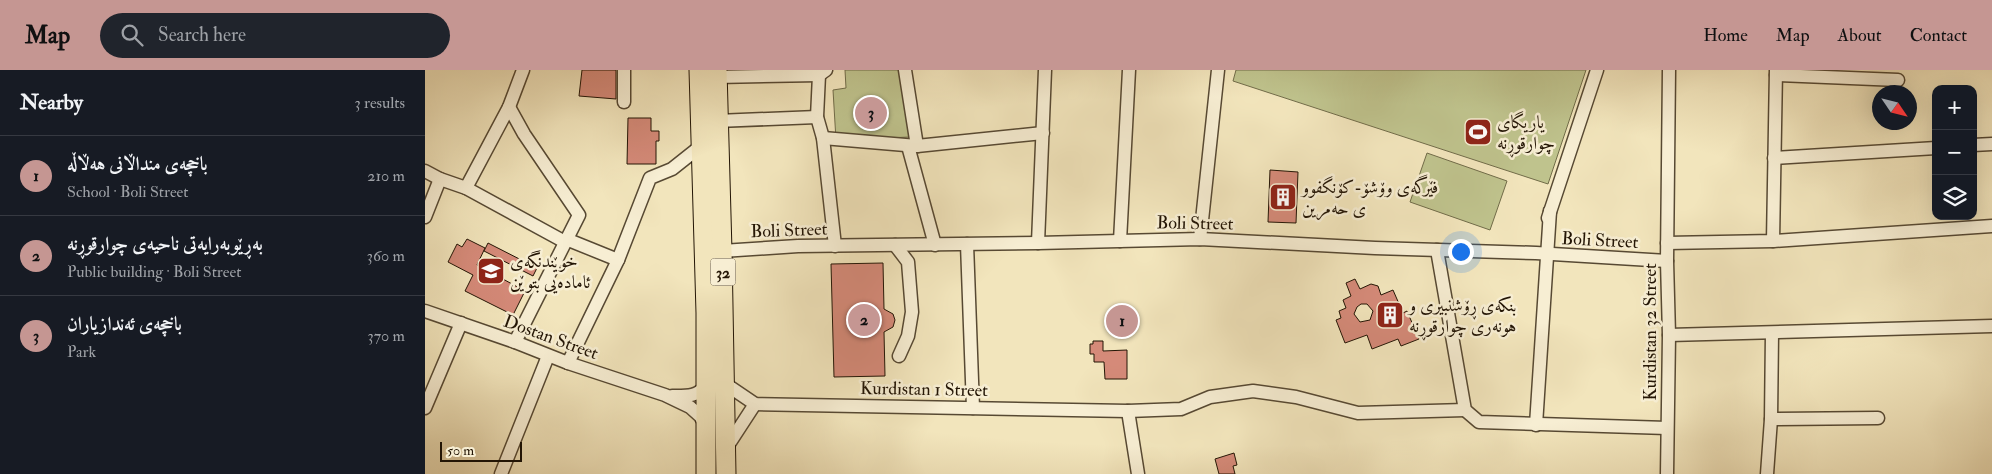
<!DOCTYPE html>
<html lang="en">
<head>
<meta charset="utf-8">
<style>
  body { margin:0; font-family:"IM FELL Double Pica",Amiri,serif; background:#20242c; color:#f1f3f6 }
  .controls { position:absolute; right:15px; top:15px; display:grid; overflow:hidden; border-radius:10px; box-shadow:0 5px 20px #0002 }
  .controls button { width:45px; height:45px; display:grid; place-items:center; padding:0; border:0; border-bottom:1px solid #363941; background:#171b24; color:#f1f3f6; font:25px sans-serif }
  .compass { position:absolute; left:1447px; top:15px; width:45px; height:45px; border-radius:50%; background:#171b24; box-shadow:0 5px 20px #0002; rotate:125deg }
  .scale { position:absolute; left:15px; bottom:12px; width:82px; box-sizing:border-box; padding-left:5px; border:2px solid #231505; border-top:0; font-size:14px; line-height:18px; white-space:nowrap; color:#231505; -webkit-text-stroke:4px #f7eed3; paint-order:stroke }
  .you { position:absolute; left:1035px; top:181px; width:18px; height:18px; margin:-12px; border:4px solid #fff; border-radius:50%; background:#1a73e8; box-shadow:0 0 0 8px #1a73e833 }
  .badge { display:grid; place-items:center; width:32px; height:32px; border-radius:50%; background:#c59692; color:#111; font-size:16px; font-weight:700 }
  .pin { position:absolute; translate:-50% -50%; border:2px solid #fff; box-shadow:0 1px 5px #0006 }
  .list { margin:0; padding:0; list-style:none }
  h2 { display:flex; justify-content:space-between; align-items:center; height:65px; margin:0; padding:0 20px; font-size:21px }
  h2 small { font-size:16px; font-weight:400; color:#9ea1a6 }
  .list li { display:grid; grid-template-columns:32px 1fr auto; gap:15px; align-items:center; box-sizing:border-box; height:80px; padding:0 20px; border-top:1px solid #363941 }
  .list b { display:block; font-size:19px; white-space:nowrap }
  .list p { margin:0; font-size:16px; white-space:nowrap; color:#9ea1a6 }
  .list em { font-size:16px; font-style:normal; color:#9ea1a6 }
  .icon { flex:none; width:28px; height:28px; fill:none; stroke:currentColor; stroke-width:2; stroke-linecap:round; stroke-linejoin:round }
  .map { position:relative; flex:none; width:1567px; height:404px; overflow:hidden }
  header { display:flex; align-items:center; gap:30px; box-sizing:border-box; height:70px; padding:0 25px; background:#c59692; color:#111 }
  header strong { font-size:24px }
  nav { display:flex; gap:28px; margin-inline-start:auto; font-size:18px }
  .search { width:350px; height:45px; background:#20242c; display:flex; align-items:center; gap:12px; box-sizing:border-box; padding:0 18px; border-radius:28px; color:#9ea1a6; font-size:19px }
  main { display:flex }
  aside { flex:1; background:#171b24 }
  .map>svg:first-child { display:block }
  .green { fill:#bfc38d; stroke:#716c49 }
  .building { fill:#d58a79; stroke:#231505; fill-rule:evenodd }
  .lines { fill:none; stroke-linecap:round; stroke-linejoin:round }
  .minor-casing { stroke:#574933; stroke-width:15 }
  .highway-casing { stroke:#231505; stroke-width:21 }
  .minor { stroke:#f7eed3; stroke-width:12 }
  .highway { stroke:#f2e5bc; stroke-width:19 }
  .labels { text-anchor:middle; stroke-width:5; stroke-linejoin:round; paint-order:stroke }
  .shield { fill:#f7eed3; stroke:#635643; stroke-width:1 }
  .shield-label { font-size:16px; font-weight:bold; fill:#231505 }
  .poi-label { font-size:18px; fill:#231505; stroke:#f7eed3; text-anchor:start }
  .street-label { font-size:18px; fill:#231505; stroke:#f7eed3 }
</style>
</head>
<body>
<header>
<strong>Map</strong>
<div class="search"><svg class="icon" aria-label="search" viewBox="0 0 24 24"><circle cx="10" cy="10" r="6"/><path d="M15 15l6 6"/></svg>Search here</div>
<nav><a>Home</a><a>Map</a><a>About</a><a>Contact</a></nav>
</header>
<main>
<aside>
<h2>Nearby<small>3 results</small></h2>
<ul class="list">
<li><span class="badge">1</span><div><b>باخچەی منداڵانی هەڵاڵە</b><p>School · Boli Street</p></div><em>210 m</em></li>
<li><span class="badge">2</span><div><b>بەڕێوبەرایەتی ناحیەی چوارقوڕنە</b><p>Public building · Boli Street</p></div><em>360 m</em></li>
<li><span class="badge">3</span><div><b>باخچەی ئەندازیاران</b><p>Park</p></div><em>370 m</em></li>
</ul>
</aside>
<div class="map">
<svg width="1567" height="404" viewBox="0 0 1567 404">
  <rect width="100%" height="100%" fill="#f2e5bc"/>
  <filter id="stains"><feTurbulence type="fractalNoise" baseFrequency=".004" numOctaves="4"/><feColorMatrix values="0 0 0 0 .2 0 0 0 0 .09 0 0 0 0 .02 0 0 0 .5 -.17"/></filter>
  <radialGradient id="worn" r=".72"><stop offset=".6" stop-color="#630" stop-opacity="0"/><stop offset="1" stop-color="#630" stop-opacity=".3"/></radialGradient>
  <g class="green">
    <polygon points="420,0 480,0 485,67 411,70 408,20 421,18"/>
    <polygon points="811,0 1161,0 1123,114 808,11"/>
    <polygon points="1002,83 1082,111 1065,160 985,132"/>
  </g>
  <g class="building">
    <polygon points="157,0 191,0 191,29 154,26"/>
    <polygon points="203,48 226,48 226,61 234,61 234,71 231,71 231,94 202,94"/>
    <polygon points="845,100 873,102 871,153 843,152"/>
    <polygon points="42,169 60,178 52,195 100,221 88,245 40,221 48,205 23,192 32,174 37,177"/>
    <polygon points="63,173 112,198 108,206 59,181"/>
    <polygon points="458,193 459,239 468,244 470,250 468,257 459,262 460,306 409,307 406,194"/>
    <path d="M930 209 935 219 946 214 953 216 956 225 968 220 978 243 982 241 994 269 976 276 973 269 947 279 942 265 920 273 911 250 916 248 914 241 921 238 918 230 926 226 921 213ZM936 234H942L948 241 945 250 935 252 929 244 932 237Z"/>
    <polygon points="668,271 678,271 678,281 702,280 702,309 680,309 679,292 669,292 669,284 665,284 665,274 668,274"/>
    <polygon points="809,383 812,395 808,396 810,404 794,404 790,389"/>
  </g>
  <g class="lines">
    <g class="minor-casing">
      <g id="minor">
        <polyline points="199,0 199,32"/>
        <polyline points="480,0 492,76"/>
        <polyline points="394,5 392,47 398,68 410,176"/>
        <polyline points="1351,5 1473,10"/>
        <polyline points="292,7 394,5 401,0"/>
        <polyline points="84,37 99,64 154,145 90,272"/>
        <polyline points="292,51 392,47"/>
        <polyline points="398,68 492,76 618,63"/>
        <polyline points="1548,75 1567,74"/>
        <polyline points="483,76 510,175"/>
        <polyline points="1349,88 1511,78"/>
        <polyline points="0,101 15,109 41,118 140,172"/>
        <polyline points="41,118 84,37 98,0"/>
        <polyline points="0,147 15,109"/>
        <polyline points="1123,148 1172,0"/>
        <polyline points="141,169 193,190"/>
        <polyline points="775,169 793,0"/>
        <polyline points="695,171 704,0"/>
        <polyline points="1348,171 1351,0"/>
        <polyline points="613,173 620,0"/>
        <polyline points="1242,173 1348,171 1567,156"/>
        <polyline points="542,174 548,338"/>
        <polyline points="470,175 483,192 487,242 483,266 474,286"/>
        <polyline points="1012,180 1040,340 1054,352 1242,358"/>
        <polyline points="297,181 373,176 613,173 775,169 950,178 1111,183 1242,191"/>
        <polyline points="0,241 90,272 143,293 240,325 265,337 275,346 281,356"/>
        <polyline points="1244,265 1567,256"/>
        <polyline points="143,293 193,190 225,108 247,99 276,76"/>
        <polyline points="299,313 330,334 703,341 756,339 785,327 828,321 871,327 933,343 1040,340"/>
        <path d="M247 326C261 326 273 327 281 315"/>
        <polyline points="0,338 36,253"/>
        <polyline points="703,341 713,404"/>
        <polyline points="1346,349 1453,348"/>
        <polyline points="1111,355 1125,141"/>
        <polyline points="300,380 330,334"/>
        <polyline points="76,404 123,286"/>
        <polyline points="1242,404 1244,265 1242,191 1244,0"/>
        <polyline points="1342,404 1346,349 1347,263"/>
      </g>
    </g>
    <g class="highway-casing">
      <g id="highway">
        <polyline points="274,0 281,243 281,404"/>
        <polyline points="292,0 297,181 301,404"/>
      </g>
    </g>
    <use href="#minor" class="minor"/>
    <use href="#highway" class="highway"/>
  </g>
  <defs>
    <g id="stadium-square" transform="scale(1.4375)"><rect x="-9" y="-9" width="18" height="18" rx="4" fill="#8f2418" stroke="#f7eed3"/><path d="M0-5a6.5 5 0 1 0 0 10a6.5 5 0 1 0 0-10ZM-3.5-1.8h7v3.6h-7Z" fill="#fff"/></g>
    <g id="building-square" transform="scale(1.4375)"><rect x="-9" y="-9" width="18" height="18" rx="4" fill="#8f2418" stroke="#f7eed3"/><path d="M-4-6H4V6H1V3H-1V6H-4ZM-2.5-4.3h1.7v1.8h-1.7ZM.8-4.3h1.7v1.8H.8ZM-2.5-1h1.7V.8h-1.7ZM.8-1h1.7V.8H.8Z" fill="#fff"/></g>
    <g id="school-square" transform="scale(1.4375)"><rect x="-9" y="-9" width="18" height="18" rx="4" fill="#8f2418" stroke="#f7eed3"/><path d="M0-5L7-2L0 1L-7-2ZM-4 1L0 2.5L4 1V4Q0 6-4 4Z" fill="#fff"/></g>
  </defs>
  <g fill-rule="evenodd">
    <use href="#stadium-square" x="1053" y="62"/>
    <use href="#building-square" x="858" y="127"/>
    <use href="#school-square" x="66" y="201"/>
    <use href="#building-square" x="965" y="245"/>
  </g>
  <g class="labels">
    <rect class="shield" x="285.5" y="188.5" width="25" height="27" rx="4"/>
    <g class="shield-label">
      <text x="298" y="208">32</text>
    </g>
    <g class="poi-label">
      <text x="1072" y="58">یاریگای<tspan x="1072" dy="21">چوارقوڕنە</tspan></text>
      <text x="877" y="123">فێرگەی وۆشۆ-کۆنگفوو<tspan x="877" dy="21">ی حەمرین</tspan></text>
      <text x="85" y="197">خوێندنگەی<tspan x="85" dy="21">ئامادەیی بتوێن</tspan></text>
      <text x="984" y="241">بنکەی ڕۆشنبیری و<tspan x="984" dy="21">هونەری چوارقوڕنە</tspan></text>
    </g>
    <g class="street-label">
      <text transform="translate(770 153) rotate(1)" y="6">Boli Street</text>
      <text transform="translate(364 160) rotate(-2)" y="6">Boli Street</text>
      <text transform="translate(1175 170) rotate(3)" y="6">Boli Street</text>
      <text transform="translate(1225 262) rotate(-90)" y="6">Kurdistan 32 Street</text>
      <text transform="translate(126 267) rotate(20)" y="6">Dostan Street</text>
      <text transform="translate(499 319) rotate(1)" y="6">Kurdistan 1 Street</text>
    </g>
  </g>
  <rect width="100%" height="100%" filter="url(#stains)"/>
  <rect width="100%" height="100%" fill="url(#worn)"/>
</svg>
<div class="controls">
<button>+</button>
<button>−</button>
<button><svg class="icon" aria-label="layers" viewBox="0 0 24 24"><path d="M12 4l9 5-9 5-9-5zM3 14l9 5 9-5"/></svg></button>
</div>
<svg class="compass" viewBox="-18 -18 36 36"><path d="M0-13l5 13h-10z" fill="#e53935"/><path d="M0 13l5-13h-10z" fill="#9ea1a6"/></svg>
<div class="scale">50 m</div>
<div class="you"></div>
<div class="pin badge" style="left:697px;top:251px">1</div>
<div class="pin badge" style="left:439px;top:250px">2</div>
<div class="pin badge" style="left:446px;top:43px">3</div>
</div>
</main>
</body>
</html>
